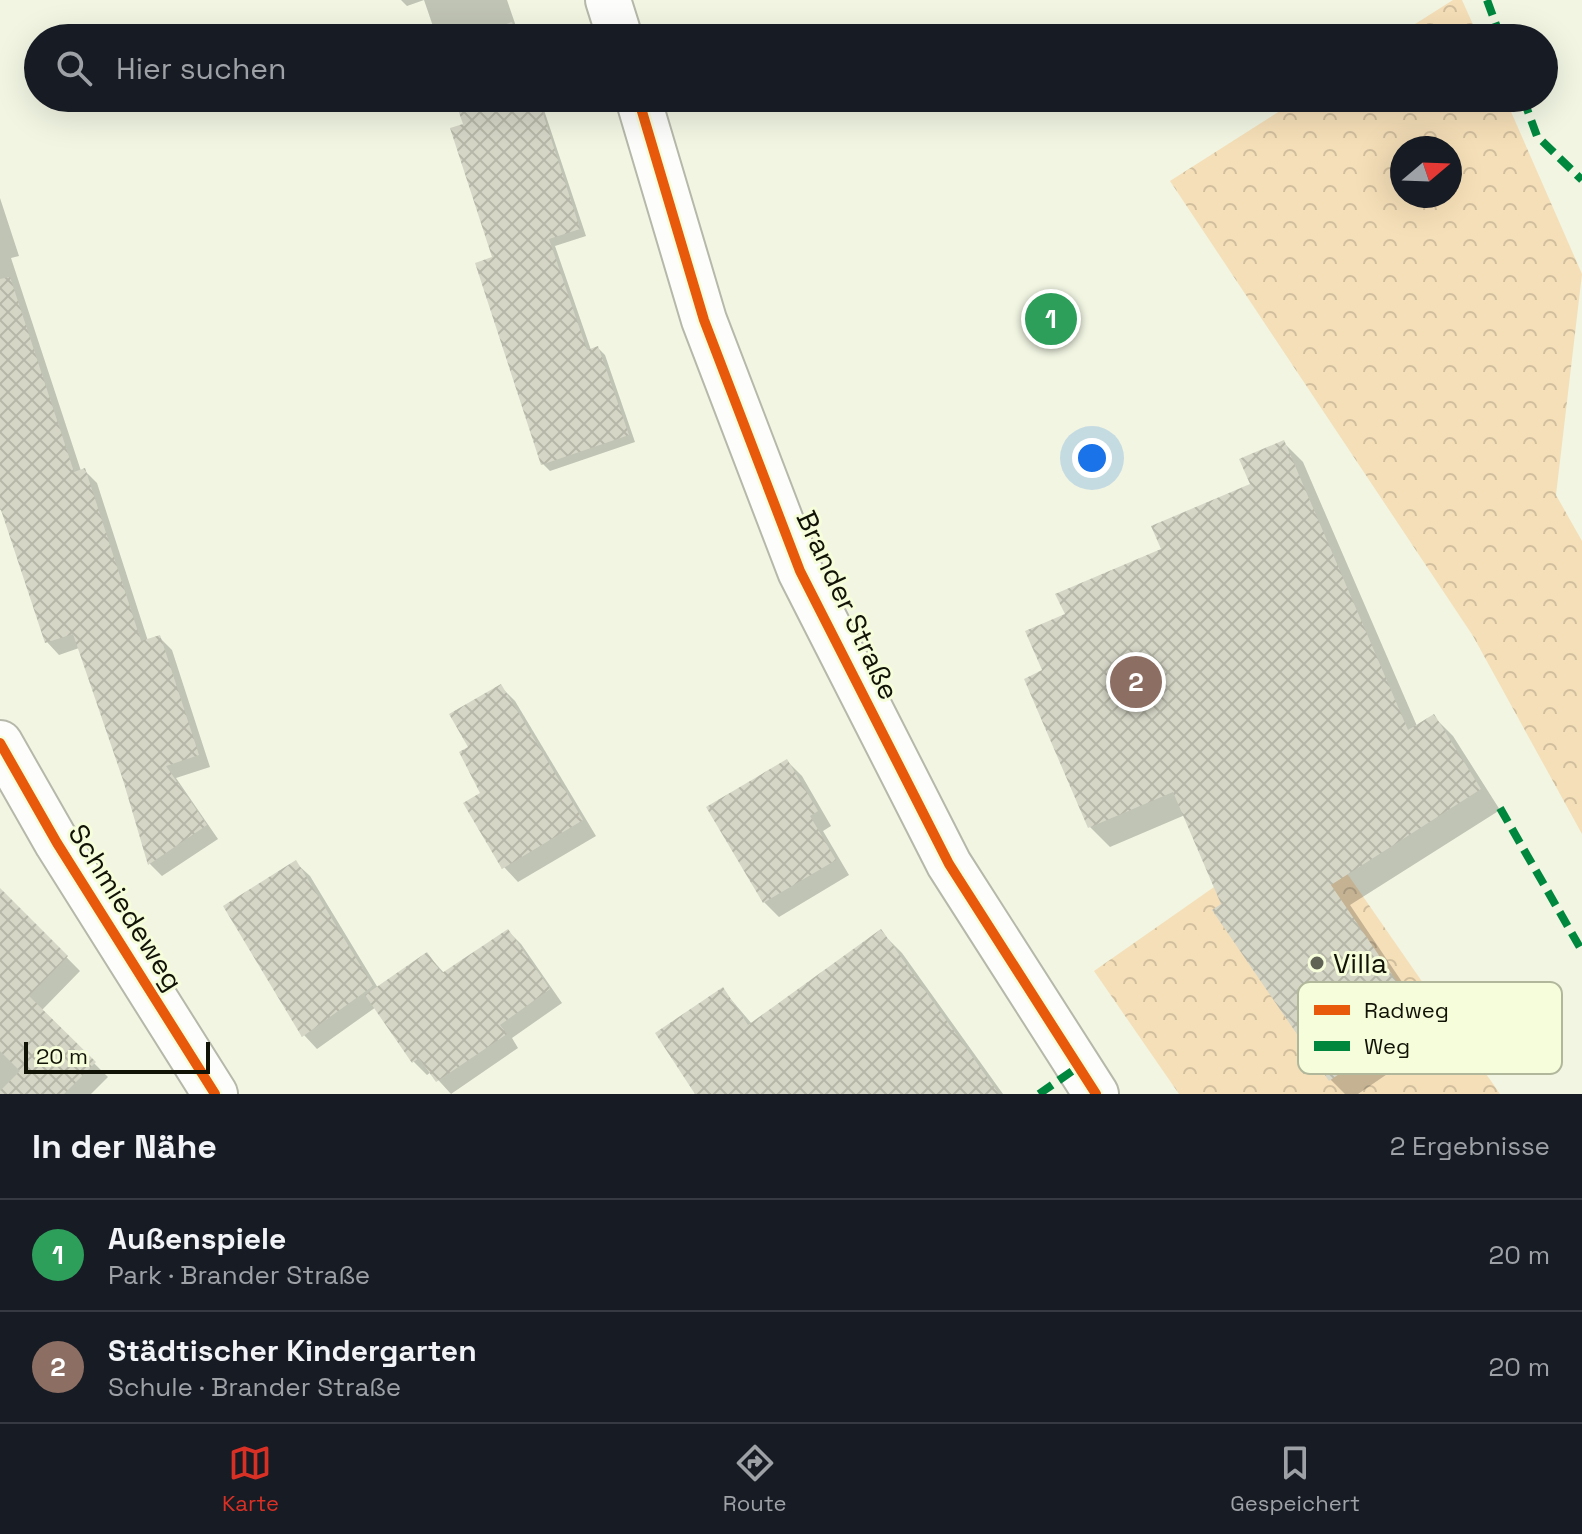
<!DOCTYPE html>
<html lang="de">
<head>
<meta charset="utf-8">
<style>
  body { margin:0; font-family:"Space Grotesk",sans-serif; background:#242831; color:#f1f3f6 }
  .compass { position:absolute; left:1390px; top:136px; width:72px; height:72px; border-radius:50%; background:#171b24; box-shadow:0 8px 32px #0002; rotate:71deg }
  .scale { position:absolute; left:24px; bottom:20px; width:186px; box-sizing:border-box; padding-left:8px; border:4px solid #111307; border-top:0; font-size:22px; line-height:28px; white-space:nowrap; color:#111307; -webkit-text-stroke:6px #f6fdda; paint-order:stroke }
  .you { position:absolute; left:1092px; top:458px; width:28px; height:28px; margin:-20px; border:6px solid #fff; border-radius:50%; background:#1a73e8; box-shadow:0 0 0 12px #1a73e833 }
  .badge { display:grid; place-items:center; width:52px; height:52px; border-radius:50%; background:#d93025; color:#fff; font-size:26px; font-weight:700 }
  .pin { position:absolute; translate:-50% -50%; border:4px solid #fff; box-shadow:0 2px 8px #0006 }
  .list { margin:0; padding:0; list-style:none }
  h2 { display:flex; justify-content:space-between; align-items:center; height:104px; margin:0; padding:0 32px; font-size:34px }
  h2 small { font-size:26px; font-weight:400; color:#9ea1a6 }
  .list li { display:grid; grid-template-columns:52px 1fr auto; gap:24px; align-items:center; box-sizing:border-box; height:112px; padding:0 32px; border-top:2px solid #363941 }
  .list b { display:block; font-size:30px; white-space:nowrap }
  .list p { margin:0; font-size:26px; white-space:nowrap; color:#9ea1a6 }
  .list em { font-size:26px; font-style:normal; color:#9ea1a6 }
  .icon { flex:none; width:44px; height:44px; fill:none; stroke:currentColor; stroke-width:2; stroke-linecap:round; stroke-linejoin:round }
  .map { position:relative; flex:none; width:1582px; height:1094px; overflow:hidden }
  .search { position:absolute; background:#171b24; box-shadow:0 8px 32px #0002; left:24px; right:24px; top:24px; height:88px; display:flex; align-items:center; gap:20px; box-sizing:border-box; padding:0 28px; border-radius:44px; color:#9ea1a6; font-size:30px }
  .sheet { height:328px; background:#171b24 }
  nav { display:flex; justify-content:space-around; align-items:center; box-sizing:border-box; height:112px; border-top:2px solid #363941; background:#171b24; font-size:22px; color:#9ea1a6 }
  nav a { display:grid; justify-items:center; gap:4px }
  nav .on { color:#d93025 }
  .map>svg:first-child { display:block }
  .forest { fill:url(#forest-crowns); fill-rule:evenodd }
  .shadow { fill:#0003 }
  .building { fill:url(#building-cross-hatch) }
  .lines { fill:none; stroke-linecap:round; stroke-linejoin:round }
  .minor-casing { stroke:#b6b8aa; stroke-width:48 }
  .minor { stroke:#fdfefb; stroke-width:44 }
  .quiet { stroke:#00873e; stroke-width:8; stroke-dasharray:16 8; stroke-linecap:butt }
  .cycleway-casing { stroke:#f6fdda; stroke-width:15 }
  .cycleway { stroke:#e8590c; stroke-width:10 }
  .poi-dot { fill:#5f6254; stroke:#f6fdda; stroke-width:3 }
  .labels { text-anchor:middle; stroke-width:6; stroke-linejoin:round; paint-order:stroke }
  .street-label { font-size:28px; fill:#111307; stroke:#f6fdda }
  .poi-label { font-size:28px; fill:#111307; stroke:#f6fdda; text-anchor:start }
  .key { fill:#f6fdda; stroke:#b1b79b; stroke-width:2 }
  .key-label { font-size:22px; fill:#111307 }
</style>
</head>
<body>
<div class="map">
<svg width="1582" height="1094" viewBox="0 0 1582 1094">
  <defs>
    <pattern id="forest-crowns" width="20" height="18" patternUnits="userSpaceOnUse" patternTransform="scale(2)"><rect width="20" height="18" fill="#f5dfb8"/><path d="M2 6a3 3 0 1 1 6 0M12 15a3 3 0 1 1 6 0" fill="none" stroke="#d1be9d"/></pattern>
    <pattern id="building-cross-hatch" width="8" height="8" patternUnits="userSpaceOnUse" patternTransform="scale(2)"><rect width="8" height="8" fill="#d6d6c7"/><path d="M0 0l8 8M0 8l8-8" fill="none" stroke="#b7b7a9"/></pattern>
  </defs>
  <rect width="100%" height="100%" fill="#f1f5e2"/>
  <g class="forest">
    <polygon points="1453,0 1462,0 1479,38 1393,38"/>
    <path d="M1300 98H1505L1582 274 1556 495 1582 541V834L1473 636 1170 181ZM1450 148V196H1402V148Z"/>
    <polygon points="1310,820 1500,1094 1179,1094 1094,971"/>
  </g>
  <g class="shadow">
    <polygon points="401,0 507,0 520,38 437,38 424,0 407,6"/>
    <polygon points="456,98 540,98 586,236 555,246 591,350 598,348 605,355 635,442 550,471 543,464 465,125"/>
    <polygon points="0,198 19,256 11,258 81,471 84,470 97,483 148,641 160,638 172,650 210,767 176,778 218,839 162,876 150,864 124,779 79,648 59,655 47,642 4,511 0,510"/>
    <polygon points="1283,442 1303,462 1417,726 1433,716 1453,736 1500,810 1350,905 1440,1038 1358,1094 1345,1094 1330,1079 1185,815 1110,847 1090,827 1045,671 1067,615 1252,485"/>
    <polygon points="500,686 515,701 596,836 518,882 504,867 471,748"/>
    <polygon points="787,761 802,776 831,826 823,831 849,875 779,917 764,902"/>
    <polygon points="296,863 310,876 378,988 427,954 445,974 508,931 521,944 562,1003 512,1038 518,1048 451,1094 431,1072 427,1075 414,1062 376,1007 317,1049 304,1035"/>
    <polygon points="0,890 80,971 41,1011 108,1077 91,1094 0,1094"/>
    <polygon points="881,932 902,953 1003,1094 698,1094 723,990 752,1024"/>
  </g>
  <g class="building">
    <polygon points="512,22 517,38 465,38"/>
    <polygon points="454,98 538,98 580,229 549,239 587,350 598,346 629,435 541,465 475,263 492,257 450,128 463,124"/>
    <polygon points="10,277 74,472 85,468 141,641 160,635 199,755 166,766 207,825 148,865 123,780 73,634 45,643 0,507 0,279"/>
    <polygon points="1284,440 1408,730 1434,714 1481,789 1331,885 1421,1017 1329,1081 1212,910 1221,904 1173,792 1088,828 1024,679 1042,670 1025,631 1065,614 1055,594 1161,549 1151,526 1250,484 1239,459"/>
    <polygon points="501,684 583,820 502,869 463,803 480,793 459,752 468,747 449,714"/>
    <polygon points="787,759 818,811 810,816 836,860 763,903 706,807"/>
    <polygon points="296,860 373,986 302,1037 223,906"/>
    <polygon points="0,888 68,956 29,996 96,1062 64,1094 0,1094 0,1091 20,1071 0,1051"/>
    <polygon points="508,929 550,989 500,1025 507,1034 436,1082 419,1058 412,1063 365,995 427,952 442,973"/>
    <polygon points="881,929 999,1094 695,1094 655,1033 723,987 748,1025"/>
  </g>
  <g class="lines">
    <g class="minor-casing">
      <g id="minor">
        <polyline points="608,0 620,38"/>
        <polyline points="638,98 704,320 800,571 949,864 1096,1094"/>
        <polyline points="0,743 57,843 215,1094"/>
      </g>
    </g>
    <use href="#minor" class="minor"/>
    <g class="quiet">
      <polyline points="1487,0 1501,38"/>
      <polyline points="1523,98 1537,136 1582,180"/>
      <polyline points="1500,808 1582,951"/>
      <polyline points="1039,1094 1078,1067"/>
    </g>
    <g class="cycleway-casing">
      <g id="cycleway">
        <polyline points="638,98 704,320 800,571 949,864 1096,1094"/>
        <polyline points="0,743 57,843 215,1094"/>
      </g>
    </g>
    <use href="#cycleway" class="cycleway"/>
  </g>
  <circle class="poi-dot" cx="1317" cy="963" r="8"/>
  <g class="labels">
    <g class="street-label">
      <text transform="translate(848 605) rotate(65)" y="10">Brander Straße</text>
      <text transform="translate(126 907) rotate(58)" y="10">Schmiedeweg</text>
    </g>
    <g class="poi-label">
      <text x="1333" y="973">Villa</text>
    </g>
  </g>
  <rect x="1298" y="982" width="264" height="92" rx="12" class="key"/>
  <rect x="1314" y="1005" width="36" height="10" fill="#e8590c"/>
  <rect x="1314" y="1041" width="36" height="10" fill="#00873e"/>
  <g class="key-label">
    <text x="1364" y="1018">Radweg</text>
    <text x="1364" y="1054">Weg</text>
  </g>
</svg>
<svg class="compass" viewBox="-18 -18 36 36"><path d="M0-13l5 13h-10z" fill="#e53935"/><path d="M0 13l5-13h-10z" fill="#9ea1a6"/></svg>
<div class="scale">20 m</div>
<div class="you"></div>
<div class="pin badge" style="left:1051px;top:319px;background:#2e9e5b">1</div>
<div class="pin badge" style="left:1136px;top:682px;background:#8d6e63">2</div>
<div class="search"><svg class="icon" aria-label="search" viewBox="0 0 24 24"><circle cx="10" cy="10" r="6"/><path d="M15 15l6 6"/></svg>Hier suchen</div>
</div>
<section class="sheet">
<h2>In der Nähe<small>2 Ergebnisse</small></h2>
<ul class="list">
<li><span class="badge" style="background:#2e9e5b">1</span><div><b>Außenspiele</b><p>Park · Brander Straße</p></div><em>20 m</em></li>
<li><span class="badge" style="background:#8d6e63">2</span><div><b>Städtischer Kindergarten</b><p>Schule · Brander Straße</p></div><em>20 m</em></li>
</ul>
</section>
<nav>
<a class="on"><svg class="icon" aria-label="map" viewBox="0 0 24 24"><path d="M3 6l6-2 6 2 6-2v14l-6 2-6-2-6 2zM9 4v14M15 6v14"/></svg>Karte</a>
<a><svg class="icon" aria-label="directions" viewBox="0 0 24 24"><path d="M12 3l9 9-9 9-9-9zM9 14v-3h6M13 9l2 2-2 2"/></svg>Route</a>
<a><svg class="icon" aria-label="saved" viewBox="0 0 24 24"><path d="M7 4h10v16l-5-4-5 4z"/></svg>Gespeichert</a>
</nav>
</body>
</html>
